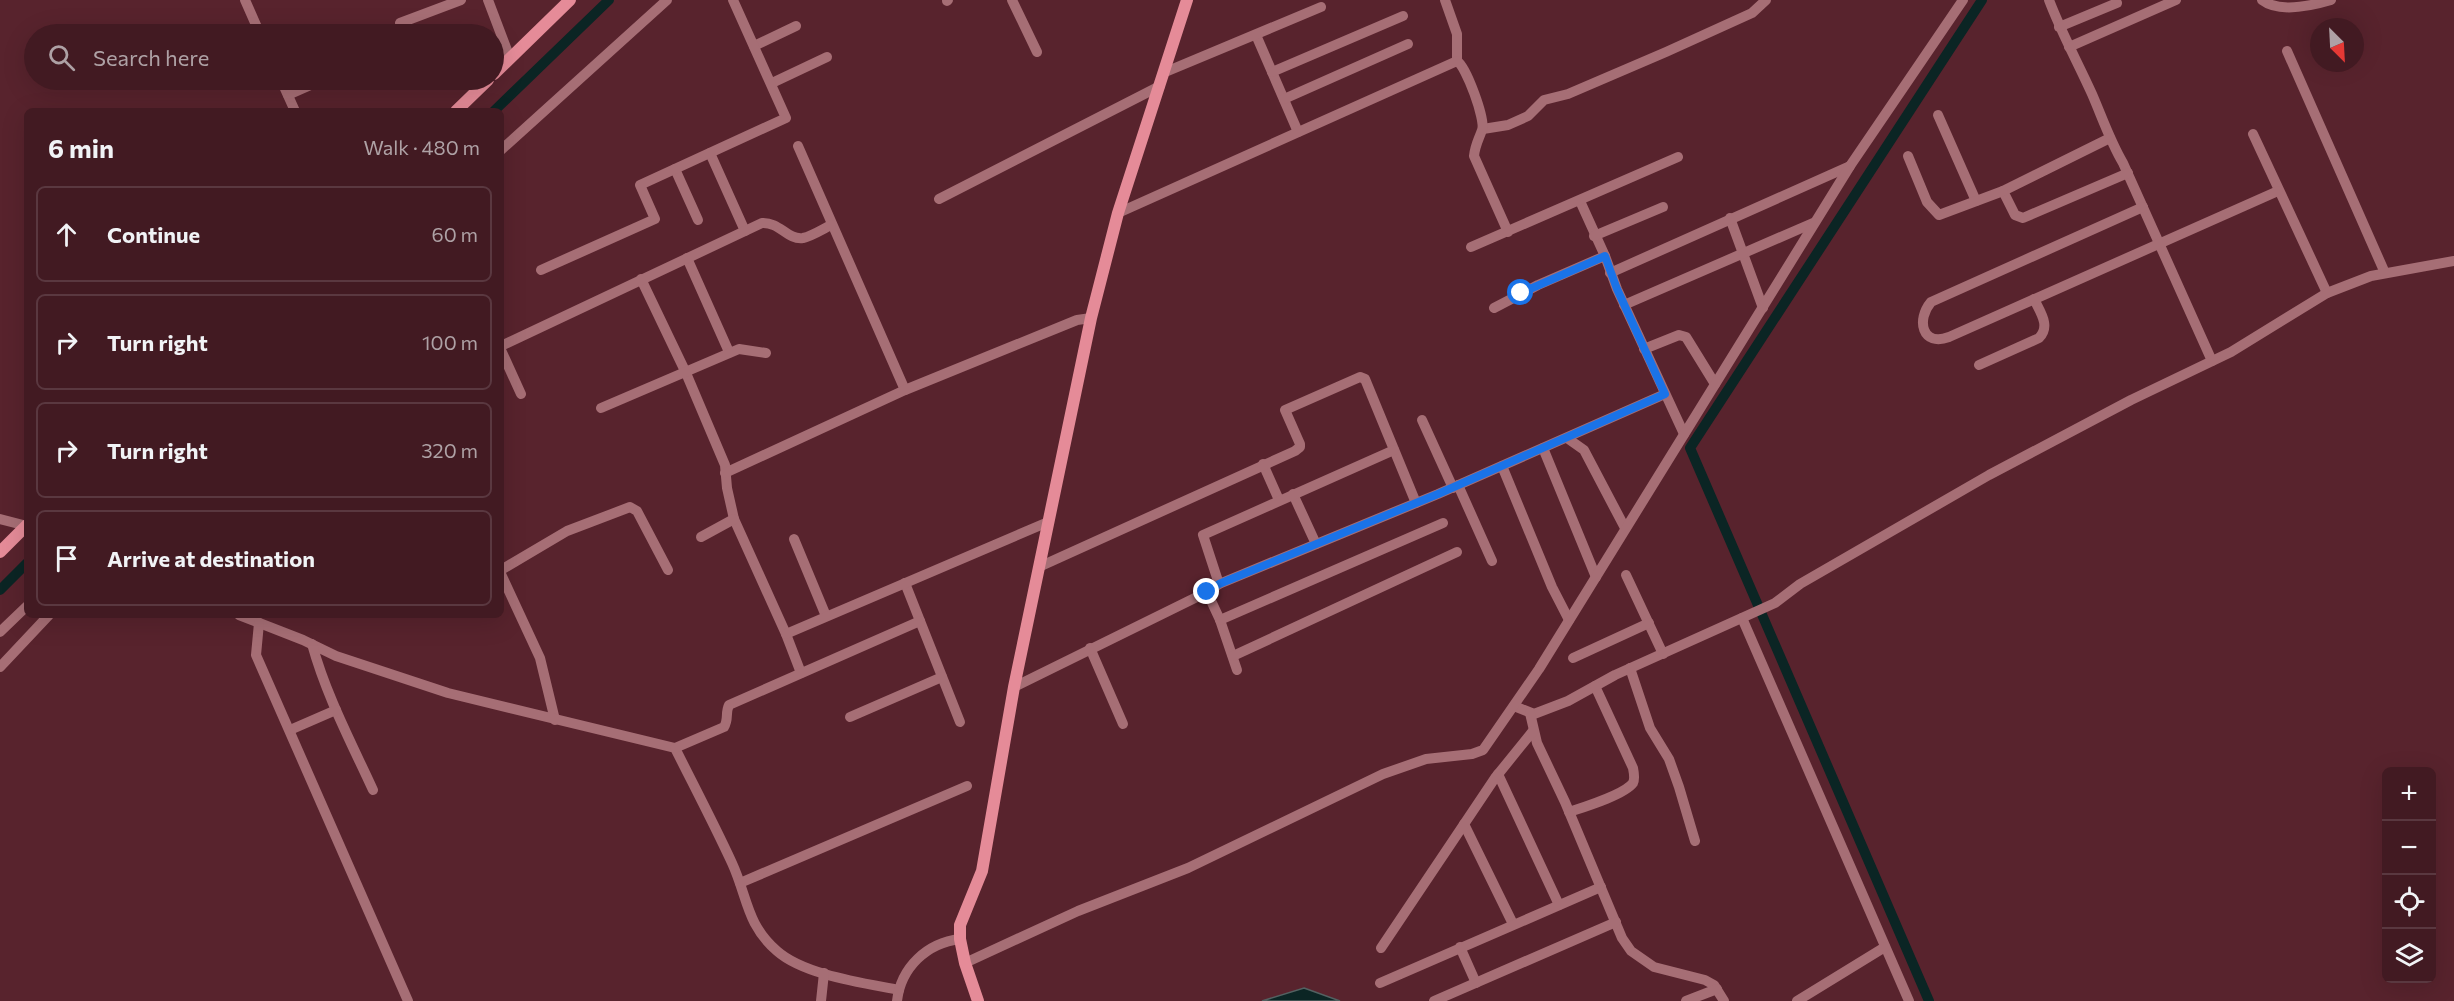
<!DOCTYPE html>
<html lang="en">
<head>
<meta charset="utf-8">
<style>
  body { margin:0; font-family:Commissioner,sans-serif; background:#49232a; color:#f1f3f6 }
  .controls { position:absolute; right:18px; bottom:18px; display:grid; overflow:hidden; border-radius:9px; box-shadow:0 6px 24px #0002 }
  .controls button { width:54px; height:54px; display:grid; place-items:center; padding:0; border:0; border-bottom:2px solid #5a3840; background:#421a22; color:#f1f3f6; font:30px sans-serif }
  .compass { position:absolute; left:2310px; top:18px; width:54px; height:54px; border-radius:50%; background:#421a22; box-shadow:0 6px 24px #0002; rotate:156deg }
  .stop { position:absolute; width:18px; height:18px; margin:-14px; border:4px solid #1a73e8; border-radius:50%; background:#fff }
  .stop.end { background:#1a73e8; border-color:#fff; box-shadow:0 2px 6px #0008 }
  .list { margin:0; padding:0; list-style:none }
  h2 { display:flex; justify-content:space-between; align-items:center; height:78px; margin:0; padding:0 24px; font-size:26px }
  h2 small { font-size:20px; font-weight:400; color:#aea1a5 }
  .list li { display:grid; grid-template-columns:39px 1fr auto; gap:18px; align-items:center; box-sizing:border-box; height:96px; margin:0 12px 12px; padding:0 12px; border:2px solid #5a3840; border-radius:9px }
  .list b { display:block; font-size:22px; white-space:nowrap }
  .list em { font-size:20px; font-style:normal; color:#aea1a5 }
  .icon { flex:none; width:33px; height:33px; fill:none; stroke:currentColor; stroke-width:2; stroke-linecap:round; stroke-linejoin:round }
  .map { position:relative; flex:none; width:2454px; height:1001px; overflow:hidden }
  .search { position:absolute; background:#421a22; box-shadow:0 6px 24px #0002; left:24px; top:24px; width:480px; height:66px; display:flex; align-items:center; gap:15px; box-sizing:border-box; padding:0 21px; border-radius:33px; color:#aea1a5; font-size:22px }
  .panel { position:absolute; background:#421a22; box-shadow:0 6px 24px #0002; left:24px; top:108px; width:480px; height:510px; border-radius:9px }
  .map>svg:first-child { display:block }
  .water { fill:#0b2524; stroke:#536161; stroke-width:1.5 }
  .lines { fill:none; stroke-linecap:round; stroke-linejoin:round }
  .canal { stroke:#0b2524; stroke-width:10 }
  .street { stroke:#a66e75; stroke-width:10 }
  .secondary { stroke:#e58b98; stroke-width:12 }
  .route { stroke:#1a73e8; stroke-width:8 }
</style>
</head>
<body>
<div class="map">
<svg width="2454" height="1001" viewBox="0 0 2454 1001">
  <rect width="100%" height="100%" fill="#58232d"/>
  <polygon class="water" points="1304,988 1340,1001 1262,1001"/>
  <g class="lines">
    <g class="canal">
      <polyline points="494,111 609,0"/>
      <polyline points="0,590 27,563"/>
      <polyline points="1929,1001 1690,448 1982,0"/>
    </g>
    <g class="street">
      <polyline points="245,0 260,34"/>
      <polyline points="488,0 510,58"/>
      <polyline points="1012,0 1037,52"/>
      <polyline points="1445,0 1457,34 1457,61"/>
      <path d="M2049 0C2061 32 2078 63 2092 94 2102 117 2110 141 2123 163L2212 361"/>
      <path d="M2262 0C2279 13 2311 6 2331 0"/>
      <polyline points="947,1 948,0"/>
      <polyline points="2059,27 2117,3"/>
      <polyline points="404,34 400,23 461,0"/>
      <polyline points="1256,35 1298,132"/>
      <polyline points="754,46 796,26"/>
      <polyline points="2069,47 2176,0"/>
      <polyline points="2287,51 2385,273"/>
      <polyline points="1272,72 1403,16"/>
      <polyline points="1163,73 1321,7"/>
      <polyline points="281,80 295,111"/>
      <polyline points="772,83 827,57"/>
      <polyline points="288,95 322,80"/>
      <polyline points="1284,99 1408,44"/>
      <polyline points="1938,115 1976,201"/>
      <polyline points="1483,129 1508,125 1528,116 1544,100 1568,94 1666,52 1752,13 1766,0"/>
      <polyline points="2253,134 2327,293"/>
      <polyline points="2110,138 2003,191 2015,215 2023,218 2128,173"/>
      <polyline points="798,146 905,390"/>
      <polyline points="501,150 667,0"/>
      <polyline points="710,153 745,231"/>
      <polyline points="1908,156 1927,202 1939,215 2003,191"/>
      <polyline points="675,169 698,220"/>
      <polyline points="939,199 1160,86"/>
      <polyline points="1580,201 1605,256 1617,289 1684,434"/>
      <path d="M2143 207 1931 302C1916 320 1922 347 1949 337L2278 191"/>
      <path d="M1118 213 1457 61C1466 66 1486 120 1482 130 1479 139 1475 145 1474 156L1508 232"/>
      <polyline points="1730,218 1763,308"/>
      <polyline points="1594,236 1663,207"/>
      <polyline points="1471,247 1678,157"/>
      <polyline points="687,258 729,352"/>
      <polyline points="541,270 655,219 640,185 786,118 733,0"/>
      <polyline points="1610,273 1850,166"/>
      <polyline points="641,279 686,373 725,465 727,488 734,519 786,634 801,673"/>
      <polyline points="1624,305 1813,223"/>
      <polyline points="1494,308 1538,285 1605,256"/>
      <path d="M501 346 762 223C780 222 787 240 803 238 812 236 823 229 831 225"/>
      <polyline points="1644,349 1679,335 1686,337 1715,384"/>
      <polyline points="501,350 521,394"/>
      <path d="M1979 365 2039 338C2051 326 2040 312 2034 299"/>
      <polyline points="601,408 739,349 766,353"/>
      <polyline points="1422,420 1453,488"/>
      <polyline points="1567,438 1584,450 1625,528"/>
      <polyline points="1543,448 1596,577"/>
      <polyline points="1263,464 1279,500"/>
      <polyline points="1502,466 1552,587 1569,620"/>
      <polyline points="725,473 905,390 1077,320 1091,318"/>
      <polyline points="1458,485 1492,561"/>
      <polyline points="1293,494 1316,544"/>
      <polyline points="0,519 27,526"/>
      <polyline points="701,537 734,519"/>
      <polyline points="794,539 826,616"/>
      <polyline points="1041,566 1295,451 1300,447 1300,444 1285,410 1360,377 1365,379 1416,503"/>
      <polyline points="501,570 567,531 630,507 637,511 668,570"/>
      <polyline points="501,574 540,658 555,720"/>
      <polyline points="1626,575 1663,654"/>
      <polyline points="905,583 960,722"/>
      <polyline points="1219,584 1203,535 1394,450"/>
      <polyline points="1207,592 1220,620 1237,670"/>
      <path d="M239 615 303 640 336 656 448 693 675 748C694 786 714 824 732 863 748 898 746 924 777 951 804 975 864 983 899 990"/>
      <polyline points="1742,618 1909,1001"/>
      <polyline points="1220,620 1443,523"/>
      <polyline points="259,623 256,655 408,1001"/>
      <polyline points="0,632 27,606"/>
      <polyline points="786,634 1048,522"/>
      <path d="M312 644C326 695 351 742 373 790"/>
      <polyline points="1090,648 1123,724"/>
      <polyline points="1233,656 1457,552"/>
      <polyline points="1573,658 1649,623"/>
      <polyline points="0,667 49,615"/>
      <polyline points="1630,668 1650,728 1669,759 1679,787 1695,841"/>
      <polyline points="1014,687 1207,592 1219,584 1438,494 1665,394"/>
      <polyline points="1514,706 1534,714 1568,701 1615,675 1775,603 1800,584 1989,475 2131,400 2231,352 2327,293 2371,276 2454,261"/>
      <polyline points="1530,713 1537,743 1565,802 1622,938 1631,951 1654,967 1705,980 1714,985 1724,1001"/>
      <polyline points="850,717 942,677"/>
      <polyline points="290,730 336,710"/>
      <path d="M675 748 724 727C729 719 725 713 729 705L920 621"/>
      <polyline points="1498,774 1559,905"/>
      <path d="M1569 812C1584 807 1624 795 1633 783 1635 779 1634 773 1633 768L1595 686"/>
      <polyline points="1464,824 1513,924"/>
      <polyline points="740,883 967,786"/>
      <polyline points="1460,947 1476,983"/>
      <polyline points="1381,948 1495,778 1533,731"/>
      <polyline points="965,963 1078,911 1188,868 1383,774 1426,759 1472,754 1483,750 1539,669 1850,166 1963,0"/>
      <polyline points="1380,983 1601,887"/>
      <polyline points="821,1001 824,973"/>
      <path d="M897 1001C901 967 927 943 960 939"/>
      <polyline points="1434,1001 1616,922"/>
      <polyline points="1686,1001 1717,989"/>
      <polyline points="1797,1001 1885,947"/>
    </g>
    <g class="secondary">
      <polyline points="494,74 570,0"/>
      <polyline points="456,111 488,80"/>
      <polyline points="0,552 27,525"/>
      <polyline points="978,1001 965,963 960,939 960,925 982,871 1014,687 1091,318 1118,213 1187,0"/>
    </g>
  </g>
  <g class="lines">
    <polyline class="route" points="1207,592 1219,584 1438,494 1665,394 1617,289 1605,256 1521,293"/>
  </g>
</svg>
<div class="controls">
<button>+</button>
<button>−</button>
<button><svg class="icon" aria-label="locate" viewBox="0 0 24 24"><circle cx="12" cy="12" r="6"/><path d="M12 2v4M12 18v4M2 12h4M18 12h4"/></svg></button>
<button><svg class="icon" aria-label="layers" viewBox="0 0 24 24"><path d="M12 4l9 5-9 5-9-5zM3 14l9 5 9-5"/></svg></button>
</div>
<svg class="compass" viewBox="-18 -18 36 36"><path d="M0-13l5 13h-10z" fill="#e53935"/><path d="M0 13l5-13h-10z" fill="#aea1a5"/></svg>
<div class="stop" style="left:1521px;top:293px"></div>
<div class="stop end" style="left:1207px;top:592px"></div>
<div class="search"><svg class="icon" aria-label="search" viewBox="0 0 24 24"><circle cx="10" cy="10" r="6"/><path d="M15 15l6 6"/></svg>Search here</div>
<section class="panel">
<h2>6 min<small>Walk · 480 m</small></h2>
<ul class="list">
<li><svg class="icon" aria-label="ahead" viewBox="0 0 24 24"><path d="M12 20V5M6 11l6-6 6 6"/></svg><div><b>Continue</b></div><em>60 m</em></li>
<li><svg class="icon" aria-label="right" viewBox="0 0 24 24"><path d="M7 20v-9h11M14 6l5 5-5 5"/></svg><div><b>Turn right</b></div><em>100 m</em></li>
<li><svg class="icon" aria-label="right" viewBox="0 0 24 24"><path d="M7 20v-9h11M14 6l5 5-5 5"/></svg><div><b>Turn right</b></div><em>320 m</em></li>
<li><svg class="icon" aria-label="arrive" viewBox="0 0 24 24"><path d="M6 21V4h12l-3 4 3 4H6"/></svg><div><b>Arrive at destination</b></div></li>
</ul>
</section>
</div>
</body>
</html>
